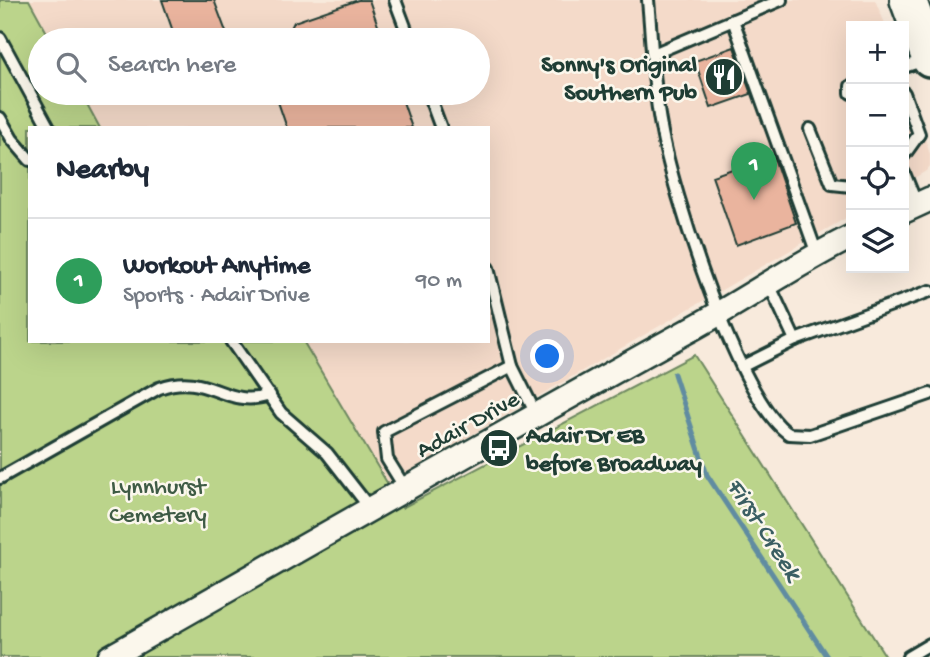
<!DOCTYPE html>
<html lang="en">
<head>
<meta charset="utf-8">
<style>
  body { margin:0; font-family:"Gochi Hand",sans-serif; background:#f6f6f7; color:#1f2937 }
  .controls { position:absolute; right:21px; top:21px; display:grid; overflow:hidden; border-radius:0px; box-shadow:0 7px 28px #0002 }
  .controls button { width:63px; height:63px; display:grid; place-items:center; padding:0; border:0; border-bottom:2px solid #e0e1e3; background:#fff; color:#1f2937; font:35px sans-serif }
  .you { position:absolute; left:548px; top:357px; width:24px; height:24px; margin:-18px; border:5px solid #fff; border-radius:50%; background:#1a73e8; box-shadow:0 0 0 10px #1a73e833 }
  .badge { display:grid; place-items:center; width:46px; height:46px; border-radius:50%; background:#1f3d34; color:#fff; font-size:23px; font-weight:700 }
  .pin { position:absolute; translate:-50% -58px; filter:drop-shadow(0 2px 4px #0008) }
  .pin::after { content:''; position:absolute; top:37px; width:24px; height:21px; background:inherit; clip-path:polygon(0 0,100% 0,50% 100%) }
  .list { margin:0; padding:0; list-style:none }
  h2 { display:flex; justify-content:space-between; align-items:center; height:91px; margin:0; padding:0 28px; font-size:30px }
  h2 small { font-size:23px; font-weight:400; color:#747a83 }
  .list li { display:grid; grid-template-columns:46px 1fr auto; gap:21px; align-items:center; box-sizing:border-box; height:126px; padding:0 28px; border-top:2px solid #e0e1e3 }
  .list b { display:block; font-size:26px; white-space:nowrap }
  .list p { margin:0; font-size:23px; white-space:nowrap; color:#747a83 }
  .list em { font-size:23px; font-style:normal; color:#747a83 }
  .icon { flex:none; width:38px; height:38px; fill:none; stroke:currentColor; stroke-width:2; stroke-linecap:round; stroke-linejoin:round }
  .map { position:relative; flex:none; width:930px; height:657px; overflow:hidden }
  .search { position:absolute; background:#fff; box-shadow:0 7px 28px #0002; left:28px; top:28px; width:462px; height:77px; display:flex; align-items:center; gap:18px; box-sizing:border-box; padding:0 24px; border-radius:38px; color:#747a83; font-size:26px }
  .panel { position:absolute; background:#fff; box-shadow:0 7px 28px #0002; left:28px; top:126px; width:462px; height:217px; border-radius:0px }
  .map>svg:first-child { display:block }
  .built { fill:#f4dac9 }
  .green { fill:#bbd48b; stroke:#6d8860; stroke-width:2 }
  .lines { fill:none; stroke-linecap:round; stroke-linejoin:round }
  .stream { stroke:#618ca1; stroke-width:5 }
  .building { fill:#eab49e; stroke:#1f3d34; stroke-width:2 }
  .service-casing { stroke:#1f3d34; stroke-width:16 }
  .minor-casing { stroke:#1f3d34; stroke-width:28 }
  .primary-casing { stroke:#1f3d34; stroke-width:40 }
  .service { stroke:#fbf7ec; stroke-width:10 }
  .minor { stroke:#fbf7ec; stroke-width:23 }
  .primary { stroke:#fbf7ec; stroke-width:35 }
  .labels { text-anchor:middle; stroke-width:5; stroke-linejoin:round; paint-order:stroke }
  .poi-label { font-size:24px; font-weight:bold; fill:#1f3d34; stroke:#fbf7ec; text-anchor:end }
  .street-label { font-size:24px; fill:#1f3d34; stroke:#fbf7ec }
  .park-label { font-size:24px; fill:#3e5b45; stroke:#fbf7ec }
  .water-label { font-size:26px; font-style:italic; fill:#3a5e62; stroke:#fbf7ec }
</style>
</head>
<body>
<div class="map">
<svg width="930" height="657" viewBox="0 0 930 657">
  <rect width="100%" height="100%" fill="#f8eadc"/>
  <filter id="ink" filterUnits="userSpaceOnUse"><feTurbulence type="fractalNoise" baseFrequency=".0143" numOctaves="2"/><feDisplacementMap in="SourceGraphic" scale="14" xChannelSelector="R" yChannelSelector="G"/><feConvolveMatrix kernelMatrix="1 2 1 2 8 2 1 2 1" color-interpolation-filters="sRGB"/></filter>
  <g filter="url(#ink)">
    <g class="built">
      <polygon points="29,0 875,0 886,26 851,26 851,215 387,484 303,341 488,341 488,128 100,128 81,93 478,93 478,40 51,40"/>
      <polygon points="904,76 930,154 930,166 926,171 904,184"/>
    </g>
    <polygon class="green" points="0,0 29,0 51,40 40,40 40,93 81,93 100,128 30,128 30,341 303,341 402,508 694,355 886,657 0,657"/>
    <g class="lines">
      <polyline class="stream" points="674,374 707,475 827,657"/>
    </g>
    <g class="building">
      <polygon points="162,0 214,0 229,40 176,40"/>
      <polygon points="358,0 369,0 383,40 285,40 294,22"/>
      <polygon points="734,47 751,94 711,108 695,61"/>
      <polygon points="275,93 400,93 412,128 287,128"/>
      <polygon points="773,155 796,223 736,245 712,176"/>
    </g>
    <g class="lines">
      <g class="service-casing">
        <g id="service">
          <polyline points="395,0 410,40"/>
          <path d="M648 0C652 42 653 86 661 127 672 191 738 400 789 434L810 435 930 394"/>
          <polyline points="733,20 817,254"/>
          <polyline points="0,38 49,128"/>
          <polyline points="653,54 781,0"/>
          <polyline points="904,67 924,60"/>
          <polyline points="851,86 851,93"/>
          <polyline points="428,93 441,128"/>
          <polyline points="904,93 919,134 904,155"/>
          <polyline points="0,118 12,139 30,160"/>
          <polyline points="810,129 832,184 851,186"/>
          <polyline points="904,173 917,205"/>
          <polyline points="488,268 512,366 536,414"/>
          <polyline points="795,340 930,291"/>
          <polyline points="231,341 281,413 327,453 369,507"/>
          <polyline points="743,366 795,340 769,284"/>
          <path d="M0 478 159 388C209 370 224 410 270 395"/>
          <polyline points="405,488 387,459 384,432 512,366"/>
          <polyline points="908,657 930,644"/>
        </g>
      </g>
      <g class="minor-casing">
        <g id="minor">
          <polyline points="904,211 930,199"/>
          <path d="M110 657C302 548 493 438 686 332 742 302 794 265 851 237"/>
        </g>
      </g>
      <g class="primary-casing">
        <polyline id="primary" points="908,0 930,59"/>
      </g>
      <use href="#service" class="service"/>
      <use href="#minor" class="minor"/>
      <use href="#primary" class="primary"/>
    </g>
  </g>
  <defs>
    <g id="restaurant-disc" transform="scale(2.0125)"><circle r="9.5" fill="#1f3d34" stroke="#fbf7ec"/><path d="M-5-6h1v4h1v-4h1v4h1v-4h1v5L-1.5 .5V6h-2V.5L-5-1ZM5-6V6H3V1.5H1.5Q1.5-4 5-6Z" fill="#fff"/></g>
    <g id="bus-disc" transform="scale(2.0125)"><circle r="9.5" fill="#1f3d34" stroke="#fbf7ec"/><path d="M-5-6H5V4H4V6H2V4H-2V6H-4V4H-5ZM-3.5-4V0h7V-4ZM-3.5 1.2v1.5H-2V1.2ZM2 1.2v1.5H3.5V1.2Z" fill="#fff"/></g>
  </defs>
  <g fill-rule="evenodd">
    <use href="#restaurant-disc" x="724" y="77"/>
    <use href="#bus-disc" x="499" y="448"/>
  </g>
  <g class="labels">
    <g class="poi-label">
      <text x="697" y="71">Sonny's Original<tspan x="697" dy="28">Southern Pub</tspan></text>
      <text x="526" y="442" text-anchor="start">Adair Dr EB<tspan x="526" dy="28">before Broadway</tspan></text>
    </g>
    <g class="street-label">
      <text transform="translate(467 423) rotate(-29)" y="8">Adair Drive</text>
    </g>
    <g class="park-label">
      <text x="158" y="493">Lynnhurst<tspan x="158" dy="28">Cemetery</tspan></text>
    </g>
    <g class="water-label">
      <text transform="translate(766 528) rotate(57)" y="9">First Creek</text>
    </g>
  </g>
</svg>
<div class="controls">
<button>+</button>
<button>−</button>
<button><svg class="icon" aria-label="locate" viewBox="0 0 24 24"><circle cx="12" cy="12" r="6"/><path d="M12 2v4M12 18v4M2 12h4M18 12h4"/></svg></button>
<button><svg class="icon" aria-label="layers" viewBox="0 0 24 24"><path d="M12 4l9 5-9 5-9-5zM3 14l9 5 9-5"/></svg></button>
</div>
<div class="you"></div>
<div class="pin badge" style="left:754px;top:200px;background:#2e9e5b">1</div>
<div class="search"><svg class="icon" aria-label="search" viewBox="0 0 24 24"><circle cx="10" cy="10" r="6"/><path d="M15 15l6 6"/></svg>Search here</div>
<section class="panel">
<h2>Nearby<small></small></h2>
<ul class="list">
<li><span class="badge" style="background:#2e9e5b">1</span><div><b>Workout Anytime</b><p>Sports · Adair Drive</p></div><em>90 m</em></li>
</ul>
</section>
</div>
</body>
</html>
